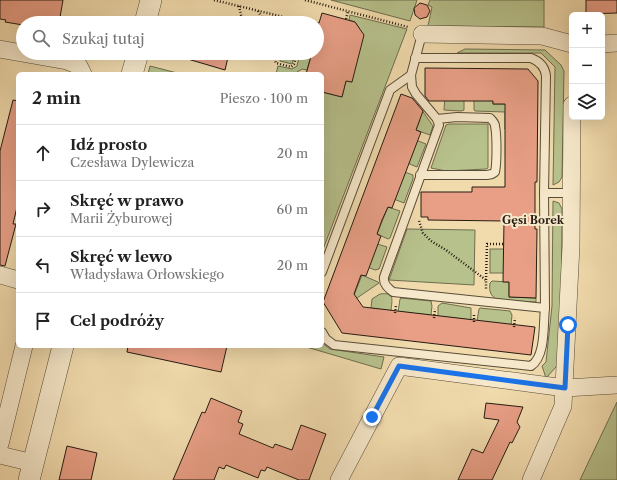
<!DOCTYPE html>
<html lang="pl">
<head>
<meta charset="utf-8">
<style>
  body { margin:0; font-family:"Libre Caslon Text",serif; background:#f6f6f6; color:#222 }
  .controls { position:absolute; right:12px; top:12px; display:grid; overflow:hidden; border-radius:6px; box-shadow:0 4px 16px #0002 }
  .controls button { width:36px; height:36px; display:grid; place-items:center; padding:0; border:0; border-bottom:1px solid #e0e0e0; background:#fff; color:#222; font:20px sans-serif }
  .stop { position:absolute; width:12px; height:12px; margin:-9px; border:3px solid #1a73e8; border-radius:50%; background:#fff }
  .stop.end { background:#1a73e8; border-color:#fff; box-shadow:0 1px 4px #0008 }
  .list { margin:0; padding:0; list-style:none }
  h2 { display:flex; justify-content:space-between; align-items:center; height:52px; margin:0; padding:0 16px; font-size:17px }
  h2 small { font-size:13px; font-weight:400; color:#767676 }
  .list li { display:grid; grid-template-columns:26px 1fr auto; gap:12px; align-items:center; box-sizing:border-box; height:56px; padding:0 16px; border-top:1px solid #e0e0e0 }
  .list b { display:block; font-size:15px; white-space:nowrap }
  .list p { margin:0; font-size:13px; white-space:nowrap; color:#767676 }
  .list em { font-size:13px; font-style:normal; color:#767676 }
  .icon { flex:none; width:22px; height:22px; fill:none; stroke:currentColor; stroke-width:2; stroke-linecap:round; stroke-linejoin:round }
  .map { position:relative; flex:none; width:617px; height:480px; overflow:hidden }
  .search { position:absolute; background:#fff; box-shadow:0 4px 16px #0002; left:16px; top:16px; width:308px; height:44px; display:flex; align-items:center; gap:10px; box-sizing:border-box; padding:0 14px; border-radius:22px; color:#767676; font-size:15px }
  .panel { position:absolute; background:#fff; box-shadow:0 4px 16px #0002; left:16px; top:72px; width:308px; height:276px; border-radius:6px }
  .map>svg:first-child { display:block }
  .green { fill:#b7c18c; stroke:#6e6e4e }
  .building { fill:#e89f86; stroke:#261c11 }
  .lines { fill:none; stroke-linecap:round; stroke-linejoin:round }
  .service-casing { stroke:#594c38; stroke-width:10 }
  .minor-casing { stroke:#594c38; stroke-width:18 }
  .tertiary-casing { stroke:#594c38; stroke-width:22 }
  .path { stroke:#261c11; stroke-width:2.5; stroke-dasharray:1 2; stroke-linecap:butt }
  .service { stroke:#f6e8ca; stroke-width:8 }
  .minor { stroke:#f6e8ca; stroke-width:17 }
  .tertiary { stroke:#f6e8ca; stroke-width:21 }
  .route { stroke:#1a73e8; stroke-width:5 }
  .labels { text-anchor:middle; stroke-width:4; stroke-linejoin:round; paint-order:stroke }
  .neighbourhood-label { font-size:11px; font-weight:bold; fill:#261c11; stroke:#f6e8ca }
</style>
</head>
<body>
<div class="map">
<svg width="617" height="480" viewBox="0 0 617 480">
  <rect width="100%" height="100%" fill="#f1dbad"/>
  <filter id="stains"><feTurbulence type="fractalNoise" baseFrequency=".005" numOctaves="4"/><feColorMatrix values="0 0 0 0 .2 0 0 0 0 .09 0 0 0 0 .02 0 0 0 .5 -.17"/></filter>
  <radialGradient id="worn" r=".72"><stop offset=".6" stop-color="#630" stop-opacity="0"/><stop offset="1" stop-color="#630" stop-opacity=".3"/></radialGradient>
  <g class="green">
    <polygon points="331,0 417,0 410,21"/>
    <polygon points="430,0 544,0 544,27 428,26 432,7 428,5"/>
    <polygon points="350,15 407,29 322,252 322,92 342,97 346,81 352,82 359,28 355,22 349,20"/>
    <polygon points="465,49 545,50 561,65 564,71 562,177 559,182 553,185 555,67 541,53 457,53"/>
    <polygon points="281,53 295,53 292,64 280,61"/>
    <polygon points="300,53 312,53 307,70 302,69 294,74 276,74 278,66 292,69 297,66"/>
    <polygon points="150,66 181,74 148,74"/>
    <polygon points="445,95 464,95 464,110 461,111 444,110"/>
    <polygon points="474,95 493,95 493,104 511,104 505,129 505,112 475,111 474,110"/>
    <polygon points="421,109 433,126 430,135 416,130 420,120 407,115"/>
    <polygon points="449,124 488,124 488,168 486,169 446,171 431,168 446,125"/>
    <polygon points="413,139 426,144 417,167 405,162"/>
    <polygon points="402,171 413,175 413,179 404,203 391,198"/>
    <polygon points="553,201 559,203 562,209 561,351 556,367 546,378 542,366 546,362 552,306"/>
    <polygon points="388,207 400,211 390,238 388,239 377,234"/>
    <polygon points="407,229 475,230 474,285 389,280"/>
    <polygon points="374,243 387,247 379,269 375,270 365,266"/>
    <rect x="490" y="249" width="20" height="24"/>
    <polygon points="362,275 378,282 379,283 357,298 353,298"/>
    <path d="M492 281 509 282V297L536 298V302L498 300C490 296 489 291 490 283Z"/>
    <path d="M380 294C395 292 392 299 391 311L371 308 372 299Z"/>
    <polygon points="401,298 431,301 432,306 431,315 398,312 400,299"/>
    <polygon points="442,303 471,308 471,320 438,316 438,306"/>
    <polygon points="480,308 510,311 512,315 511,325 477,321 479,309"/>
    <polygon points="322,343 330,349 384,357 381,369 303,346 322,346"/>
    <polygon points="617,402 617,480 580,480"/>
  </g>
  <g class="building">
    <polygon points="0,0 63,0 59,23 23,23 23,25 5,22 6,20 0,19"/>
    <polygon points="586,0 617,0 617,13 586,14"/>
    <polygon points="420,3 427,5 430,11 427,17 420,19 415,15 414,8"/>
    <polygon points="322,13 355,22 364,35 352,82 346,81 342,97 322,92 322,74 306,74 312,53 317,53 317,23 319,23"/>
    <polygon points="182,53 229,53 225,70 181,57"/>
    <polygon points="425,68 528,69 538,81 537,182 535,182 535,229 537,229 536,298 509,297 509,282 503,282 504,221 428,220 428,217 421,217 421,192 472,192 472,187 505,187 505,104 493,104 493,101 429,101 425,96"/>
    <polygon points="401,94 412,98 423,111 416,130 421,132 392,208 388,207 382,220 377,234 381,236 366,276 361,275 354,294 363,307 535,327 531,355 342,333 323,302"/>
    <polygon points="13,100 18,101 18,203 13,224 16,224 5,266 0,265 0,151"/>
    <polygon points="128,346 227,346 221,372 127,352"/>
    <polygon points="211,398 242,411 238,422 243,424 239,434 273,448 275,444 292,450 301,425 326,434 309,480 299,480 267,467 265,471 261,470 258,478 226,465 224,469 219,467 214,480 173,480 202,412 205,413"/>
    <polygon points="486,403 523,407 517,422 520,427 512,443 510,442 492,480 458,480 472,449 483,453 499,420 484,418"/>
    <polygon points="67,446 97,453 91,480 59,480"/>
  </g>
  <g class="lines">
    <g class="service-casing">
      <g id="service">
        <path d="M422 34 411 75 412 87 416 94 437 119 439 125 384 277C383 284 388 288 393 292L545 308 544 193H571"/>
        <path d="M415 58H531C539 61 545 67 546 76L544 193"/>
        <path d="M420 175H487L492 174 495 172C497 163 497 135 495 126 495 123 493 121 490 118L457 117 437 119"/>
        <polyline points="322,272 390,90 411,75"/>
        <path d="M322 332 326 339 334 345 531 366C546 356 543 325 545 308"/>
      </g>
    </g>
    <g class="minor-casing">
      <g id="minor">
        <polyline points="422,34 542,36 572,44"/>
        <polyline points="602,44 617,43"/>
        <polyline points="0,49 67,61 79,66 83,74"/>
        <polyline points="0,275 18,280"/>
        <polyline points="0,444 24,346"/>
        <polyline points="0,455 33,463"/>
        <polyline points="339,480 399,366 565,388 617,385"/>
        <polyline points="531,480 563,406 571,246 572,105"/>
      </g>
    </g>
    <g class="tertiary-casing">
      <g id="tertiary">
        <polyline points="145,23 151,0"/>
        <polyline points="132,74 138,53"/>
        <polyline points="29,480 63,346"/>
      </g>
    </g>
    <g class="path">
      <polyline points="214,0 304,22 304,23"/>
      <polyline points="305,0 408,27"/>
      <polyline points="239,6 241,15 244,22"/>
      <polyline points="258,11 265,23"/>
      <polyline points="346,19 348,11"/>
      <polyline points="272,53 276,63 291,67 294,64 297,53"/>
      <polyline points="419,221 423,233 431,241 446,250 486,280 486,289"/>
      <polyline points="486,280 487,244 504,244"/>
      <polyline points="395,313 396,305"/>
      <polyline points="434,318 435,309"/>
      <polyline points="474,322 474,313"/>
      <polyline points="514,327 515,318"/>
    </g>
    <use href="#service" class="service"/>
    <use href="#minor" class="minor"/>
    <use href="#tertiary" class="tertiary"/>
  </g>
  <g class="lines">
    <polyline class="route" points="372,417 399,366 565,388 568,325"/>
  </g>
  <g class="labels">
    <g class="neighbourhood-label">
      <text x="533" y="224">Gęsi Borek</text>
    </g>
  </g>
  <rect width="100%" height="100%" filter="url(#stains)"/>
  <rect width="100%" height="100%" fill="url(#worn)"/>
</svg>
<div class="controls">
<button>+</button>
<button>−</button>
<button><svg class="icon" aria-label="layers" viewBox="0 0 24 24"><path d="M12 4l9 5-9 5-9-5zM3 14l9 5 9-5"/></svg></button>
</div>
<div class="stop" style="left:568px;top:325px"></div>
<div class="stop end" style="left:372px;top:417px"></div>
<div class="search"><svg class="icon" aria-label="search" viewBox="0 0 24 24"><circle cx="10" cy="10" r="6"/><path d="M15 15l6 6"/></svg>Szukaj tutaj</div>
<section class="panel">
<h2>2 min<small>Pieszo · 100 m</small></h2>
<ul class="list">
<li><svg class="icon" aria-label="ahead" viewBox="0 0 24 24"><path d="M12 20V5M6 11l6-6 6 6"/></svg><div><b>Idź prosto</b><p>Czesława Dylewicza</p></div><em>20 m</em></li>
<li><svg class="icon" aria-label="right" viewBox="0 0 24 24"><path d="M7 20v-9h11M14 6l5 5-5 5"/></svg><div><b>Skręć w prawo</b><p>Marii Żyburowej</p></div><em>60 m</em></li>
<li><svg class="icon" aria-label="left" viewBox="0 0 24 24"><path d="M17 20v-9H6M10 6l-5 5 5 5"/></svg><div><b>Skręć w lewo</b><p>Władysława Orłowskiego</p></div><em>20 m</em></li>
<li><svg class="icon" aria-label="arrive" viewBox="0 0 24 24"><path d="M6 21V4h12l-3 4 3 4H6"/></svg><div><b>Cel podróży</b></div></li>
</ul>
</section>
</div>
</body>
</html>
